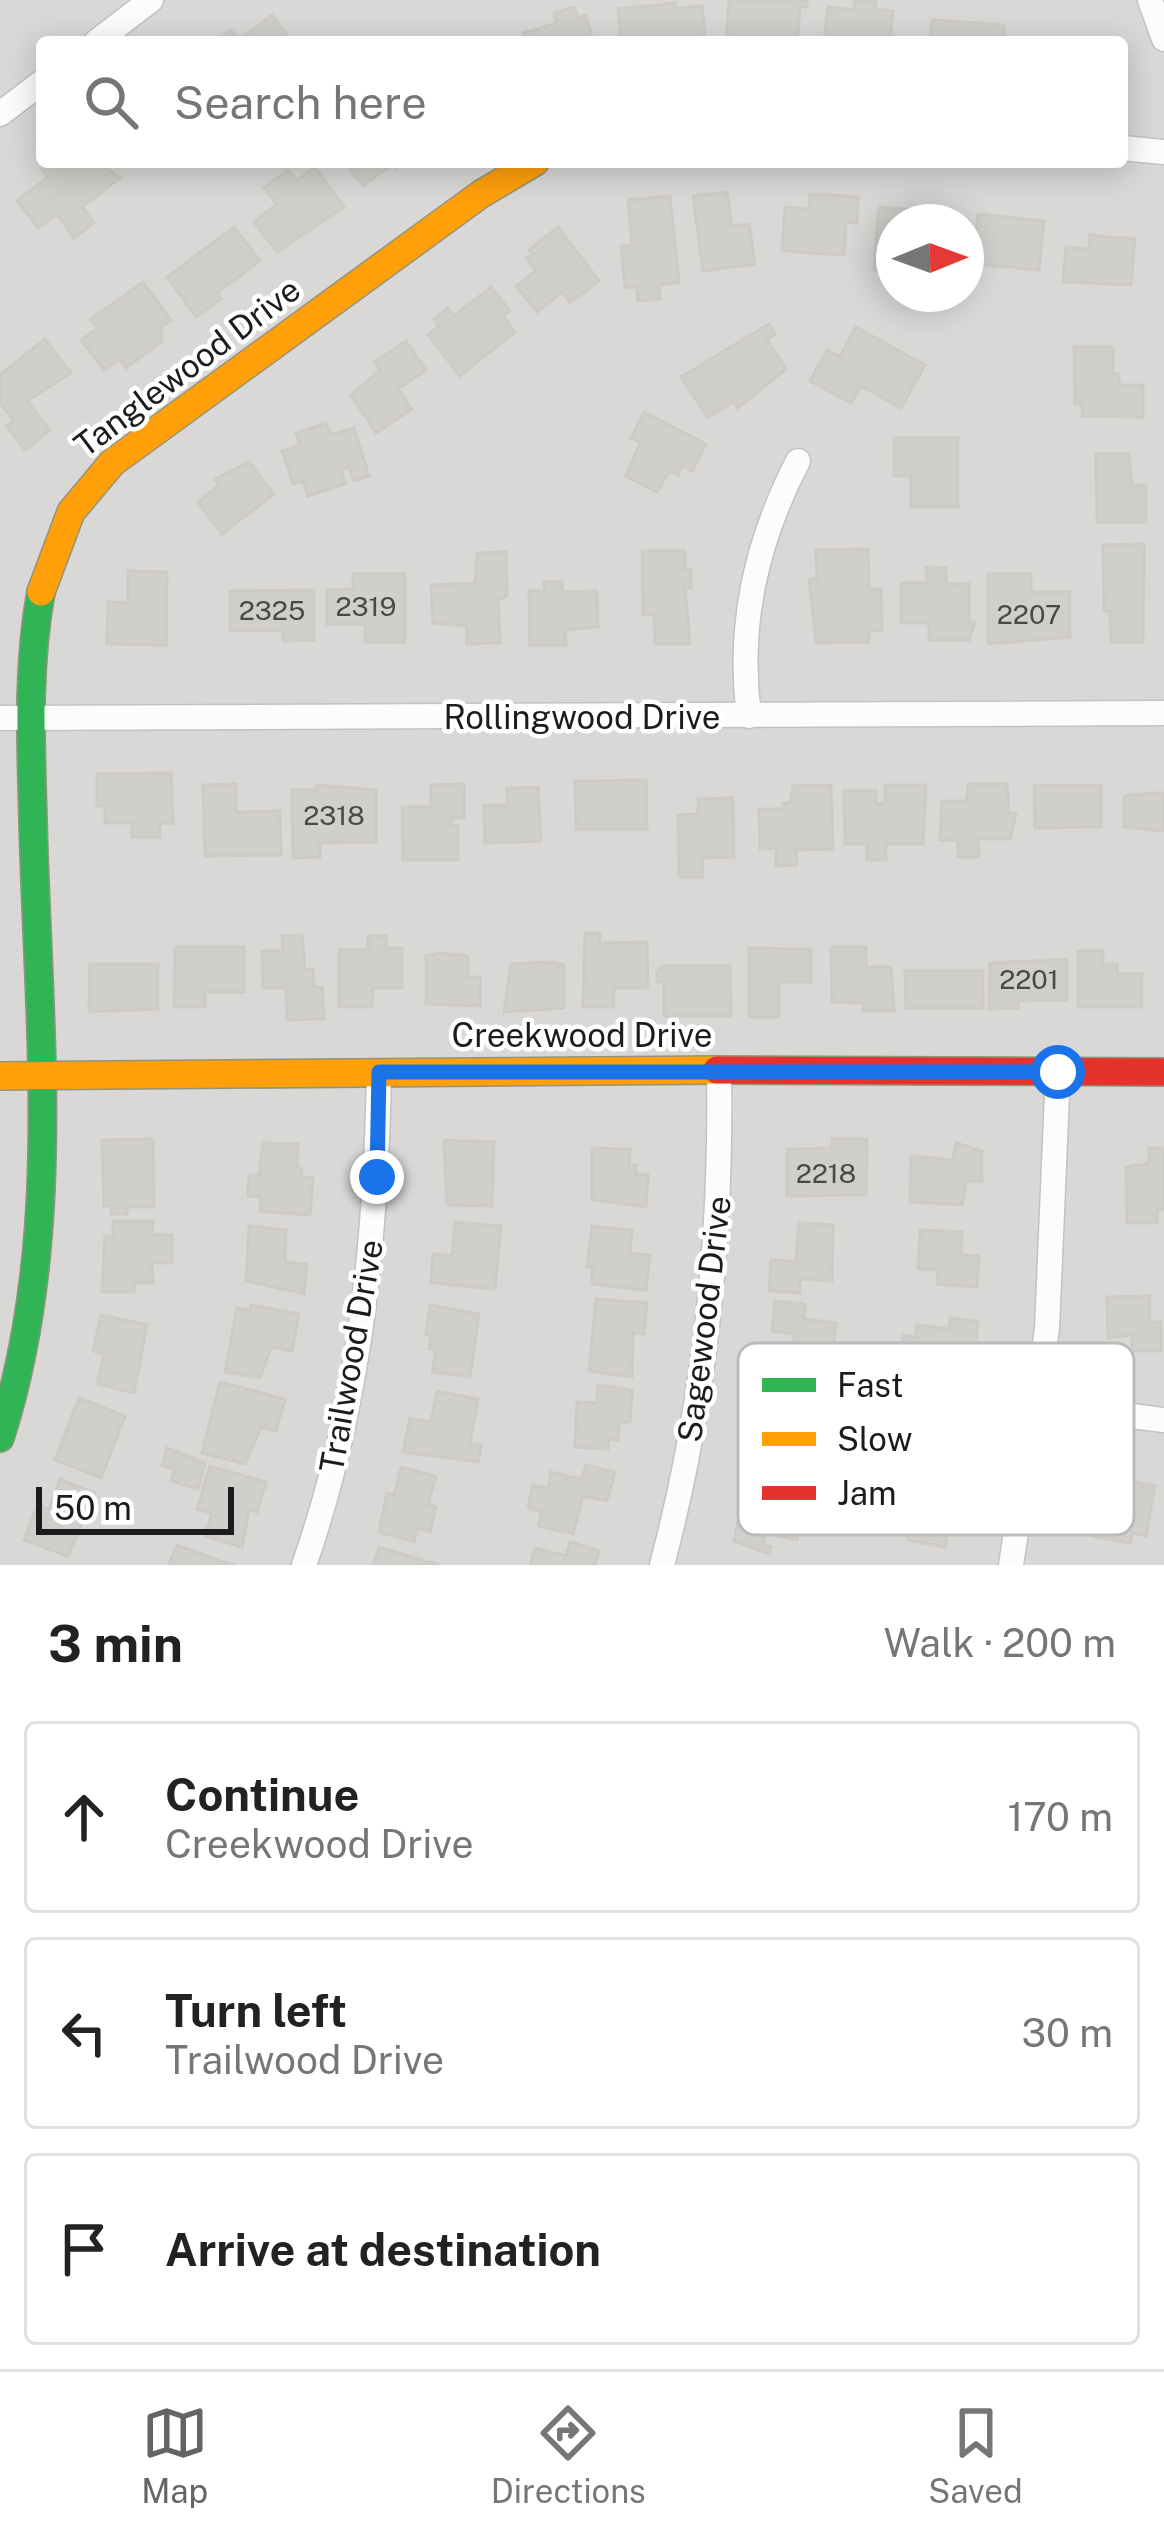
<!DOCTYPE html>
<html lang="en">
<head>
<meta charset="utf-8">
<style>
  body { margin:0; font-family:"Public Sans",sans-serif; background:#f2f2f2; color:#222 }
  .compass { position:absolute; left:876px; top:204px; width:108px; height:108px; border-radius:50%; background:#fff; box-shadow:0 6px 30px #0003; rotate:89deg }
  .scale { position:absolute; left:36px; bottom:30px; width:198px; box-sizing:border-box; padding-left:12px; border:6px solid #1c1c1c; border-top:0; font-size:33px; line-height:42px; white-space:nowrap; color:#1c1c1c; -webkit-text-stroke:9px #fff; paint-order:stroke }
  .stop { position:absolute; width:36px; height:36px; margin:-27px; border:9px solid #1a73e8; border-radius:50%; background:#fff }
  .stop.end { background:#1a73e8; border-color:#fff; box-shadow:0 3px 12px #0008 }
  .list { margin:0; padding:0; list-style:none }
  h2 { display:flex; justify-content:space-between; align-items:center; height:156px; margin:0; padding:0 48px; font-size:51px }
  h2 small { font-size:39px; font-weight:400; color:#767676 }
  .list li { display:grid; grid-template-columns:78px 1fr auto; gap:36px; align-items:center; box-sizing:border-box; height:192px; margin:0 24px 24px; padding:0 24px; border:3px solid #e0e0e0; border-radius:12px }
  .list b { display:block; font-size:45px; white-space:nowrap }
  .list p { margin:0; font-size:39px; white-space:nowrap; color:#767676 }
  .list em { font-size:39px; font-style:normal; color:#767676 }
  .icon { flex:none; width:66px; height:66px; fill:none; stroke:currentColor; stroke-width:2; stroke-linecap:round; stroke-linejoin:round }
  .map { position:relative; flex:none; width:1164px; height:1565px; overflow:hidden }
  .search { position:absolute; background:#fff; box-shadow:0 6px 30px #0003; left:36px; right:36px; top:36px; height:132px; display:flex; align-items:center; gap:30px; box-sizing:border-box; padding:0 42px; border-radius:12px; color:#767676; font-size:45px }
  .sheet { height:804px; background:#fff }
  nav { display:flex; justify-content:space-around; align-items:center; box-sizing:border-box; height:168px; border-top:3px solid #e0e0e0; background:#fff; font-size:33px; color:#767676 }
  nav a { display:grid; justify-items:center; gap:6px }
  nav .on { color:#646462 }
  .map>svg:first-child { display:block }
  .residential { fill:#d9d8d6; fill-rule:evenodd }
  .building { fill:#d1cfcc; stroke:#cecbc6; stroke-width:3 }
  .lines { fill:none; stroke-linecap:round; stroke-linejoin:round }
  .street-casing { stroke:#c3c2c1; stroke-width:27 }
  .fast-casing { stroke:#91947e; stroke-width:30 }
  .slow-casing { stroke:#91947e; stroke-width:30 }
  .jam-casing { stroke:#91947e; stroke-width:30 }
  .street { stroke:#fcfcfb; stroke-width:24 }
  .fast { stroke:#30b455; stroke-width:27 }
  .slow { stroke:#ff9f0a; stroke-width:27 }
  .jam { stroke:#e5322d; stroke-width:27 }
  .route { stroke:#1a73e8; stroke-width:15 }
  .labels { text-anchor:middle; stroke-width:9; stroke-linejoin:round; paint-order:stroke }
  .number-label { font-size:27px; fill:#494948 }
  .street-label { font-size:33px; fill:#1c1c1c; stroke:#fff }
  .key { fill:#fff; stroke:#bbb; stroke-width:3 }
  .key-label { font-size:33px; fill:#1c1c1c }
</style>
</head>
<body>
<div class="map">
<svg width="1164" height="1565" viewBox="0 0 1164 1565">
  <rect width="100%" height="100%" fill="#eae9e5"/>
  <path class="residential" d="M0 0H1164V1565H0ZM42 42H1122V162H42ZM894 222H966V294H894Z"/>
  <g class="building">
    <polygon points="729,0 807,0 807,7 800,7 797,42 726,41"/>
    <polygon points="855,0 876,0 875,9 893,11 890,42 824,42 828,7 854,10"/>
    <polygon points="675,3 676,9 702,6 706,41 621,42 618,9"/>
    <polygon points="574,7 578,18 586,15 593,42 526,42 523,33 557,23 554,13"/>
    <polygon points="272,15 292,42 215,42 231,30 239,40"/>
    <polygon points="932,20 1004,25 1005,42 930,42"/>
    <polygon points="52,162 98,162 120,178 82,207 94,223 74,238 57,214 38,228 17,201 48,177 42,169"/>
    <polygon points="345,162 404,162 396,168 392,164 363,186"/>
    <polygon points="315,167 344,207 277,252 254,222 277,204 264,188 288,170 296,181"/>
    <polygon points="727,192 732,226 749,224 755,264 703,271 693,196"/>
    <polygon points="810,194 858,197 857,223 846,222 844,255 782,251 785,207 809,209"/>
    <polygon points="670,196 679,283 659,285 660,299 638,301 637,287 625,288 621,246 632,245 628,200"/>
    <polygon points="879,207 924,211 923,222 894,222 894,272 874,270"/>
    <polygon points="978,214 1044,221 1039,270 973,264"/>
    <polygon points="234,227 260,261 217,293 221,299 196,317 167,277"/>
    <polygon points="558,227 599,281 570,303 562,292 537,312 516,286 536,271 526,258 533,254 529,250"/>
    <polygon points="1090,235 1135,239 1131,285 1063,282 1066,247 1089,249"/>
    <polygon points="143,282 171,320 161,327 162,341 126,368 119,359 104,370 81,340 98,328 91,319"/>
    <polygon points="491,287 510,311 503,316 515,332 460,376 428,335 439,326 434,319 448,308 454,316"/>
    <polygon points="769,324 775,334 767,340 786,369 738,408 734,401 708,418 681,377"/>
    <polygon points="856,327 925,365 901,408 861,386 851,403 810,381 827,350 840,356"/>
    <polygon points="45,339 71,373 27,401 50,430 25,450 7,426 14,421 0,403 0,375"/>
    <polygon points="406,341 426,370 398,389 412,409 376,433 351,395 380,370 375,362"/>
    <polygon points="1074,347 1113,347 1113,374 1119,374 1119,385 1143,385 1143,417 1082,416 1082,404 1075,404"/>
    <polygon points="644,412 706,444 692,471 682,466 678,475 669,471 657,492 626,476 640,443 631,438"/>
    <polygon points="326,423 330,435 354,428 369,476 354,481 349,467 341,470 345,484 308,496 303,481 293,484 282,451 300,445 296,433"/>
    <polygon points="894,438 958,438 958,507 911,507 911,476 894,476"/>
    <polygon points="1096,454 1129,454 1132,485 1146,485 1146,522 1097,522"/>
    <polygon points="249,462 274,494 222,534 198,502 219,485 215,479"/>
    <polygon points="1144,544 1143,642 1111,642 1110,611 1104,611 1103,545"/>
    <polygon points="868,549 869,589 881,589 882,630 869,631 869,642 816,643 809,579 817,579 816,550"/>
    <polygon points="642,551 685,551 685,570 691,569 691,588 685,588 690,644 655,644 654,615 643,615"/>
    <polygon points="506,552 507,596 498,600 500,643 467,644 467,626 433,623 431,585 475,583 477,553"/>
    <polygon points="926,567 946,568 946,584 969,584 969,623 975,622 969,640 929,640 929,623 901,623 901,583 927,583"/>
    <polygon points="128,571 167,572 166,645 107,644 108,602 128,603"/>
    <polygon points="353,574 405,574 405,642 365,642 365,624 327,624 327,590 353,589"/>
    <polygon points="988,574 1031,574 1031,592 1070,592 1070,637 988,644"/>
    <polygon points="562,581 562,592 597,591 598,627 565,630 566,645 530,645 529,591 544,591 544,582"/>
    <polygon points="314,590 314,640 283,641 283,630 230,631 230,591"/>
    <polygon points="171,773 173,824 160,823 160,837 132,837 132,823 105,823 105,806 97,806 97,774"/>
    <polygon points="646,780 647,829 576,829 575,781"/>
    <polygon points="236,784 236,812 280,811 281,855 205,856 203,785"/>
    <polygon points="464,784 464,818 452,818 452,825 458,825 458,860 403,860 402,807 431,807 431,785"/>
    <polygon points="968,784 1007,784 1009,813 1016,813 1010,839 978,839 979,857 958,857 958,840 940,840 942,801 967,801"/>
    <polygon points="316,785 376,790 376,842 320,843 320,857 293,858 292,790 316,790"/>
    <polygon points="831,785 833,849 796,850 797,865 776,866 776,848 760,849 759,809 783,809 783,803 790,803 793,786"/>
    <polygon points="885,785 926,785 923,844 886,844 886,860 867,860 867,844 845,844 844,791 876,791 876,804 885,803"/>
    <polygon points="1101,785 1101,827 1035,828 1034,786"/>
    <polygon points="538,787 541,841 485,843 484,805 508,805 507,788"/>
    <polygon points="1150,793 1164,793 1164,831 1124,827 1124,796"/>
    <polygon points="733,798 734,857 702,858 703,877 679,877 678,815 698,814 698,799"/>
    <polygon points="585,933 600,933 600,943 647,942 648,988 614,988 614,1007 583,1007"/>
    <polygon points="302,935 305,970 313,969 314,987 322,987 324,1019 287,1020 286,988 263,988 262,951 283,951 282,936"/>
    <polygon points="368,936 386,936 387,948 402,948 402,988 373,988 372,1007 339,1007 339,950 368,950"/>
    <polygon points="175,947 244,947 244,992 205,992 205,1007 174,1007"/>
    <polygon points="831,947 866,947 866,967 891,967 894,1011 863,1011 863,1003 832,1002"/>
    <polygon points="749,948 811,949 811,982 779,982 779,1017 749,1017"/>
    <polygon points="1078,951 1103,951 1103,964 1117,964 1117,974 1142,974 1142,1007 1078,1007"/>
    <polygon points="441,953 468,956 468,977 480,977 480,1006 426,1004 426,956"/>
    <polygon points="1067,959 1067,1000 1018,1001 1018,1008 989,1009 990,963"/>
    <polygon points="552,962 564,965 564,1008 504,1012 511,964"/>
    <polygon points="90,964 158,964 158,1009 89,1012"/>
    <polygon points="664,966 730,966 731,1016 664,1016 664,982 657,982 657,971"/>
    <polygon points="905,971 983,971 983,1008 906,1008"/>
    <polygon points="153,1139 154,1207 127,1207 127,1214 111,1214 111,1206 104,1206 102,1140"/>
    <polygon points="832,1139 867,1139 866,1195 787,1196 787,1149 832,1148"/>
    <polygon points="444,1140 494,1142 492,1206 447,1205"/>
    <polygon points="263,1143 298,1144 297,1168 302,1169 301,1177 313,1178 310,1215 260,1211 261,1197 248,1196 249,1175 259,1176"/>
    <polygon points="956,1143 982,1151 982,1181 966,1181 962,1205 910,1202 911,1156 953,1160"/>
    <polygon points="592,1148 630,1149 629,1165 637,1165 636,1175 648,1175 646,1207 592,1200"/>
    <polygon points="1149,1148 1164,1148 1164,1209 1157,1209 1157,1223 1127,1223 1126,1167 1149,1163"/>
    <polygon points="113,1221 153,1221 152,1235 172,1235 172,1263 152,1263 153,1283 134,1283 134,1292 102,1292 105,1236 113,1236"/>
    <polygon points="455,1222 501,1226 495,1289 431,1283 433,1254 452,1256"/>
    <polygon points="799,1223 833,1225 832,1281 800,1279 800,1293 769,1291 771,1260 796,1261"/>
    <polygon points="249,1226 286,1230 285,1262 307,1264 304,1294 246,1281"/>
    <polygon points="592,1226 632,1230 630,1253 650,1255 646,1290 592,1284 592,1267 587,1267"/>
    <polygon points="920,1230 962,1232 961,1255 979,1256 977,1287 937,1284 938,1270 918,1269"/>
    <polygon points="1150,1296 1150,1322 1161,1322 1161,1351 1132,1351 1132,1335 1108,1338 1107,1297"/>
    <polygon points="596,1299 647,1303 644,1334 633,1332 632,1377 589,1371"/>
    <polygon points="775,1301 805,1304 804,1319 836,1323 829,1379 794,1374 794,1334 772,1331"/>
    <polygon points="251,1305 299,1314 292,1351 271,1347 260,1378 225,1372 237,1308 250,1310"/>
    <polygon points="430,1305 479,1314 470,1377 432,1372 436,1350 429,1349 431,1335 426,1335"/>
    <polygon points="101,1315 147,1325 134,1393 97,1384 104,1354 93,1351"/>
    <polygon points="950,1318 978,1321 975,1350 957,1353 954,1372 900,1365 903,1335 916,1337 917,1325 949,1329"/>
    <polygon points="220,1382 285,1399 276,1431 261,1427 245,1464 202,1453"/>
    <polygon points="598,1385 632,1390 630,1422 619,1422 618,1440 609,1439 608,1449 575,1447 577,1402 597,1403"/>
    <polygon points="437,1391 478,1399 470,1443 481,1445 478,1462 403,1452 410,1418 431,1422"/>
    <polygon points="79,1398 125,1416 101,1478 55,1460"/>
    <polygon points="167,1448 205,1463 198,1489 171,1481 175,1469 162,1466"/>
    <polygon points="586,1465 615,1472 607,1501 583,1496 573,1534 538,1526 542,1512 528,1507 533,1485 548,1488 551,1472 582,1479"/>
    <polygon points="210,1466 266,1482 257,1512 249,1509 242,1547 205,1536 212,1513 197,1509"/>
    <polygon points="401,1467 436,1476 428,1504 436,1507 430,1532 418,1528 414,1542 379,1532 387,1493 394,1495"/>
    <polygon points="774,1478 808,1485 797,1540 765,1533 763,1545 771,1547 770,1554 734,1541 740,1510 762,1515"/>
    <polygon points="60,1479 95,1493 68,1556 24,1540 38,1504 49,1509"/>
    <polygon points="1125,1480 1155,1486 1146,1536 1132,1533 1130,1543 1092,1536 1099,1494 1122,1498"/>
    <polygon points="896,1484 937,1492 932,1515 950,1518 945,1547 907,1540 909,1527 888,1523"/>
    <polygon points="570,1542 599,1551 595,1565 530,1565 535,1548 566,1556"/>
    <polygon points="177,1545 223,1562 234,1565 169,1565"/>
    <polygon points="379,1547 440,1565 373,1565"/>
  </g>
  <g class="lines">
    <g class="street-casing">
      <g id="street">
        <polyline points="1150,0 1164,39"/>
        <polyline points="96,42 151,0"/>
        <polyline points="0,114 42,82"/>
        <polyline points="1122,148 1164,152"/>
        <path d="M749 716C737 625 756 542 798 461"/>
        <polyline points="0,718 1164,713"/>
        <polyline points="1038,1404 1164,1420"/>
        <path d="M304 1565C360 1406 376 1240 379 1072"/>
        <path d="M662 1565C705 1403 722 1238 719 1071"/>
        <polyline points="1011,1565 1047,1329 1058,1071"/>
      </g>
    </g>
    <g class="fast-casing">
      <path id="fast" d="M0 1438C64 1239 38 1027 33 820 31 744 27 668 41 592"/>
    </g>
    <g class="slow-casing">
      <g id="slow">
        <polyline points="41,592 71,512 112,463 481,194 535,162"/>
        <polyline points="0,1076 717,1070"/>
      </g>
    </g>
    <g class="jam-casing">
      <polyline id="jam" points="717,1070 1164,1072"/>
    </g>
    <use href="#street" class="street"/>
    <use href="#fast" class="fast"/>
    <use href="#slow" class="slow"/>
    <use href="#jam" class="jam"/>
  </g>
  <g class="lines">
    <polyline class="route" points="377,1177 379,1072 1058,1072"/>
  </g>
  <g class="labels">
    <g class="number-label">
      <text x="366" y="616">2319</text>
      <text x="272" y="620">2325</text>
      <text x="1029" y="624">2207</text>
      <text x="334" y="825">2318</text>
      <text x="1029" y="989">2201</text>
      <text x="826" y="1183">2218</text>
    </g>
    <g class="street-label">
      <text transform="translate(187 367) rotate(-37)" y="12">Tanglewood Drive</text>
      <text x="582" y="729">Rollingwood Drive</text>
      <text x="582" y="1047">Creekwood Drive</text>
      <text transform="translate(704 1319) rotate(-83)" y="12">Sagewood Drive</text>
      <text transform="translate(351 1356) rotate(-80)" y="12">Trailwood Drive</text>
    </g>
  </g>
  <rect x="738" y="1343" width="396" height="192" rx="18" class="key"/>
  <rect x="762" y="1378" width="54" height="14" fill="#30b455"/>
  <rect x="762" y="1432" width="54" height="14" fill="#ff9f0a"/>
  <rect x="762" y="1486" width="54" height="14" fill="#e5322d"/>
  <g class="key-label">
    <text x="837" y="1397">Fast</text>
    <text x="837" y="1451">Slow</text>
    <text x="837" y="1505">Jam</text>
  </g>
</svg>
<svg class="compass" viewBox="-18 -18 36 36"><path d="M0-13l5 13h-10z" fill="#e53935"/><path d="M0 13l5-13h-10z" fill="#767676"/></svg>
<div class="scale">50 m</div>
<div class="stop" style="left:1058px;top:1072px"></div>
<div class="stop end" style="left:377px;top:1177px"></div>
<div class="search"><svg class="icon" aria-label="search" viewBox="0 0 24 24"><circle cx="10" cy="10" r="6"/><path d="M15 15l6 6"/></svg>Search here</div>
</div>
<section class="sheet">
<h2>3 min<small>Walk · 200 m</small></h2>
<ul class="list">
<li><svg class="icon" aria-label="ahead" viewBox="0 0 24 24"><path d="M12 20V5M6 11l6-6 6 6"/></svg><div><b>Continue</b><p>Creekwood Drive</p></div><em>170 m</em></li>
<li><svg class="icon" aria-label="left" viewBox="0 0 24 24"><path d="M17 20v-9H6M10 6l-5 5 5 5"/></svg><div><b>Turn left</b><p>Trailwood Drive</p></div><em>30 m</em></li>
<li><svg class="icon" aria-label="arrive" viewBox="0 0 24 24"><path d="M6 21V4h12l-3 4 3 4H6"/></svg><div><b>Arrive at destination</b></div></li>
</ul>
</section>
<nav>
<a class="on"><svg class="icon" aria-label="map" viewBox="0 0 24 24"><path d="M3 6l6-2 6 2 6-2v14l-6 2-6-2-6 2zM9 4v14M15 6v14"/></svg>Map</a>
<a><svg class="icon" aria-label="directions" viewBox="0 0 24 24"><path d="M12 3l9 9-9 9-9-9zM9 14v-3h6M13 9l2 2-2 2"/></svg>Directions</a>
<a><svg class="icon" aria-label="saved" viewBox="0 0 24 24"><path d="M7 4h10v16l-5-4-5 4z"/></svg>Saved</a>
</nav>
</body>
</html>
